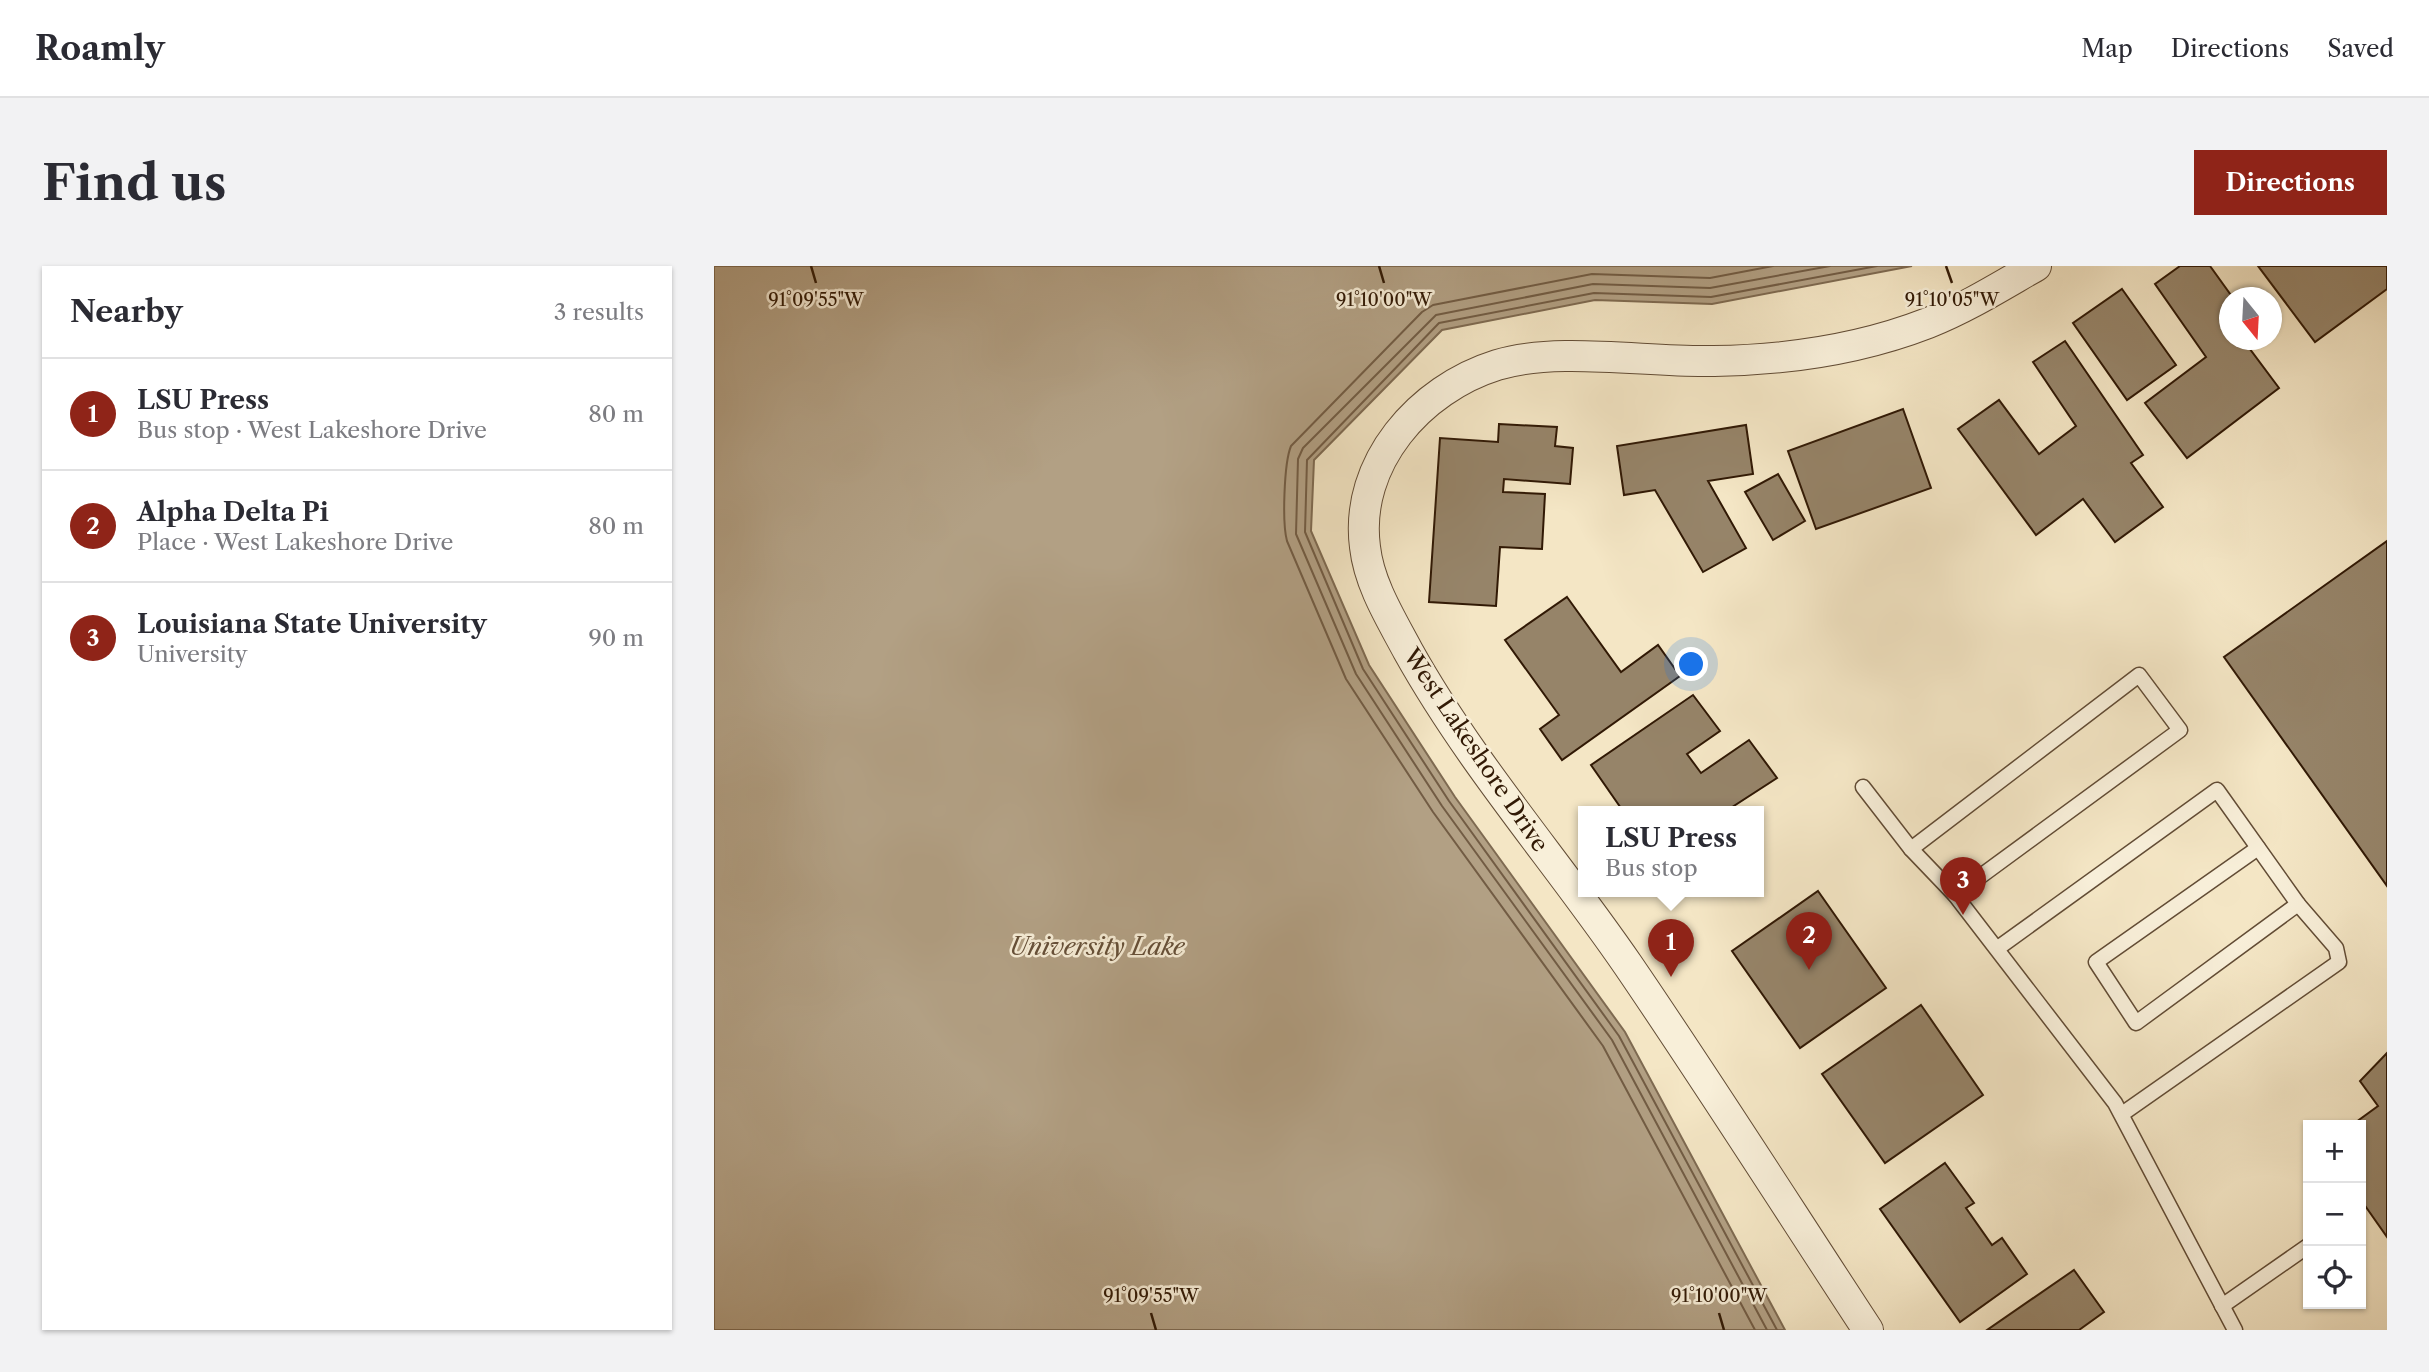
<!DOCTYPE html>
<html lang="en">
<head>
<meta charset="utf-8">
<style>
  body { margin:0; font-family:"Libre Caslon Text",serif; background:#f2f2f3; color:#2b2b33 }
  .controls { position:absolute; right:21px; bottom:21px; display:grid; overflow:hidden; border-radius:0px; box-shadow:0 2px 5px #0004 }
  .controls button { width:63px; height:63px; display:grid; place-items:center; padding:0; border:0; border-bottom:2px solid #e1e1e2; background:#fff; color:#2b2b33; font:35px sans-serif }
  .compass { position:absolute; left:1505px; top:21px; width:63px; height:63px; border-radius:50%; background:#fff; box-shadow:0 2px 5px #0004; rotate:162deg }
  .you { position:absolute; left:978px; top:399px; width:24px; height:24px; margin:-18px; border:5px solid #fff; border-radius:50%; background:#1a73e8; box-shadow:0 0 0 10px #1a73e833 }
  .badge { display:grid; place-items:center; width:46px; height:46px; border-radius:50%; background:#8f2418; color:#fff; font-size:23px; font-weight:700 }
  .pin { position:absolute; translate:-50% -58px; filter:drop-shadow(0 2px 4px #0008) }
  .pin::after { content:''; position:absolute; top:37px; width:24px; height:21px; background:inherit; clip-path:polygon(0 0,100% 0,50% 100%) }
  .popup { position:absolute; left:864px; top:540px; width:186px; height:91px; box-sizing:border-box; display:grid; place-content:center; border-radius:0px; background:#fff; filter:drop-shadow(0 2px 5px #0005); font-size:23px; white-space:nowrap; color:#7c7c81 }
  .popup b { font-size:26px; color:#2b2b33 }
  .popup::after { content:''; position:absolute; left:50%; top:100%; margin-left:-14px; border:14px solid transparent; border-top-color:#fff }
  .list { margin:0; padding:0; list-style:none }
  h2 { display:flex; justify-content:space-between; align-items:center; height:91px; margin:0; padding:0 28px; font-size:30px }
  h2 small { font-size:23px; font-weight:400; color:#7c7c81 }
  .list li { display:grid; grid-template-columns:46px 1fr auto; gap:21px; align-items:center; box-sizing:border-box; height:112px; padding:0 28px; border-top:2px solid #e1e1e2 }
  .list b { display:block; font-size:26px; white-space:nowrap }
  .list p { margin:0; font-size:23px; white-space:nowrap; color:#7c7c81 }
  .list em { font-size:23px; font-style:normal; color:#7c7c81 }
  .icon { flex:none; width:38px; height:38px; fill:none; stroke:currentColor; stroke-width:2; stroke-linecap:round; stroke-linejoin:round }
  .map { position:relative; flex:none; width:1673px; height:1064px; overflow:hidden; border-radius:0px }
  header { display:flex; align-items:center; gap:42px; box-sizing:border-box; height:98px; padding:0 35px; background:#fff; border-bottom:2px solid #e1e1e2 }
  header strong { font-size:33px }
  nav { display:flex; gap:38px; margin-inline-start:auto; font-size:24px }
  .intro { display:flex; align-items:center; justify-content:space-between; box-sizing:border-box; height:168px; padding:0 42px }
  h1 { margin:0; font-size:49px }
  .button { padding:18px 32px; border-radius:0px; background:#8f2418; color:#fff; font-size:24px; font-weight:700 }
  main { display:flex; gap:42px; padding:0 42px }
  aside { flex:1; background:#fff; border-radius:0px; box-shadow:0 2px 5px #0004 }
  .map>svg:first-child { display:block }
  .water { fill:#b2a084; stroke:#7e6a51; stroke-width:2 }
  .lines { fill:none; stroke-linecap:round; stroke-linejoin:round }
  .shore { stroke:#725c44; stroke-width:2 }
  .building { fill:#968469; stroke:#311905; stroke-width:2 }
  .service-casing { stroke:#624c35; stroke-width:17 }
  .minor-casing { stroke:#624c35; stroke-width:32 }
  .service { stroke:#f8efd9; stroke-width:14 }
  .minor { stroke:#f8efd9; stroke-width:30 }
  .ticks { fill:none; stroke:#311905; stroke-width:2.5 }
  .labels { text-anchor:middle; stroke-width:5; stroke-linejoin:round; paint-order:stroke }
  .street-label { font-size:23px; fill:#311905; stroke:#f8efd9 }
  .water-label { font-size:24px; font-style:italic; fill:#654f38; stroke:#f8efd9 }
  .ticks-label { font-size:18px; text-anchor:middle; fill:#311905; stroke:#f8efd9; stroke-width:5; stroke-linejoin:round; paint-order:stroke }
</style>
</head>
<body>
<header>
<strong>Roamly</strong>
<nav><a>Map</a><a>Directions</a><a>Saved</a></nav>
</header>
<div class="intro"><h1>Find us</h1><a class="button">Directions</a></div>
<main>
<aside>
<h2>Nearby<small>3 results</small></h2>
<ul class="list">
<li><span class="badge">1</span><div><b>LSU Press</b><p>Bus stop · West Lakeshore Drive</p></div><em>80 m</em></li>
<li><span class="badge">2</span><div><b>Alpha Delta Pi</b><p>Place · West Lakeshore Drive</p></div><em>80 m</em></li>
<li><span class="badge">3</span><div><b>Louisiana State University</b><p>University</p></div><em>90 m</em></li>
</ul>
</aside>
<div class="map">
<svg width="1673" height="1064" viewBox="0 0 1673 1064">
  <rect width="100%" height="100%" fill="#f4e6c5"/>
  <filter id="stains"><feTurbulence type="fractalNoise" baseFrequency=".00286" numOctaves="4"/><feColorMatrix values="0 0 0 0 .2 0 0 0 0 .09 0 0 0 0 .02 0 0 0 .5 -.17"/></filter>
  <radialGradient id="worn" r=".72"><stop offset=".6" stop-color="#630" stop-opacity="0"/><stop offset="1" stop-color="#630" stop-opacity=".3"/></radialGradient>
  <polygon class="water" points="0,0 1198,0 998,38 881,34 728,64 600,194 597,265 655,399 741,531 911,766 1071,1064 0,1064"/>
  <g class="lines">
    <g class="shore">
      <path d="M1041 1064 889 780 719 546 632 413 573 275C568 257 570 197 577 180L708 46 719 39 878 8 996 12 1059 0"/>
      <polyline points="1053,1064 898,774 728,540 642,408 582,268 584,193 589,182 722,49 879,18 996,22 1116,0"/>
      <polyline points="1063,1064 905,770 735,535 649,403 591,266 593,194 725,57 880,27 997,31 1163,0"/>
    </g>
  </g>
  <g class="building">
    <polygon points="1466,0 1496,0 1519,32 1516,32 1516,74 1532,74 1530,75 1565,122 1473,192 1431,137 1492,91 1441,18"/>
    <polygon points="1544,0 1673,0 1673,23 1601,76"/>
    <polygon points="1408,23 1462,99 1413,134 1359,57"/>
    <polygon points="1351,75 1429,189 1417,197 1449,241 1401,276 1369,233 1322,269 1244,163 1285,134 1325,188 1362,160 1319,96"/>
    <polygon points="1189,143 1217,222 1102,263 1074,185"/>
    <polygon points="785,158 843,161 841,180 859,182 856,218 790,213 789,226 831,228 828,283 786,281 782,340 715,336 726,172 784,176"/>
    <polygon points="1032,159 1039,208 994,215 1032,282 989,306 941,224 910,229 903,180"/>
    <polygon points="1064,208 1091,255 1059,274 1031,226"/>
    <polygon points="1673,275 1673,620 1510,391"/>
    <polygon points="853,331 907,406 944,379 966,410 848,494 826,463 845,449 791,374"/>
    <polygon points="979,429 1006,465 973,488 987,507 1035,474 1063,512 1012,545 909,545 877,499"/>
    <polygon points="1104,625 1172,722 1086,782 1018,685"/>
    <polygon points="1207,739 1269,829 1171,897 1108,808"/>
    <polygon points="1673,787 1673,971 1647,934 1647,859 1638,859 1664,840 1646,815"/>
    <polygon points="1231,897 1260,937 1252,942 1278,979 1288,972 1313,1008 1246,1056 1166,943"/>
    <polygon points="1360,1004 1390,1046 1365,1064 1273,1064"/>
  </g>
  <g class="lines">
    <g class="service-casing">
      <g id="service">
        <polyline points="1149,521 1197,583 1241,629 1401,837 1521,1064"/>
        <polyline points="1544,582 1382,696 1422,757 1584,638"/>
        <polyline points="1197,583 1425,409 1466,464 1241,629"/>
        <polyline points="1284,682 1503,524 1584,638 1622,682 1625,696 1408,848"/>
        <polyline points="1508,1040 1594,980"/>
      </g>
    </g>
    <g class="minor-casing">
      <path id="minor" d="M1154 1064C1074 942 996 819 914 699 842 594 757 498 694 385 677 353 655 318 651 281 640 197 706 123 783 99 844 80 935 97 1000 95 1072 94 1147 83 1214 57 1252 42 1287 20 1322 0"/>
    </g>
    <use href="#service" class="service"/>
    <use href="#minor" class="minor"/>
  </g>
  <path class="ticks" d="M97 0 102 17M665 0 670 17M1232 0 1238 17M437 1047 442 1064M1005 1047 1010 1064"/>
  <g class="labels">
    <g class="street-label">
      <text transform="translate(762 484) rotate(56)" y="8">West Lakeshore Drive</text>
    </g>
    <g class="water-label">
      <text x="383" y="689">University Lake</text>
    </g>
  </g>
  <g class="ticks-label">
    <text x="102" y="40">91°09'55"W</text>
    <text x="670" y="40">91°10'00"W</text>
    <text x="1238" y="40">91°10'05"W</text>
    <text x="437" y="1036">91°09'55"W</text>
    <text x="1005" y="1036">91°10'00"W</text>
  </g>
  <rect width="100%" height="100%" filter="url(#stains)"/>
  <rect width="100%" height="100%" fill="url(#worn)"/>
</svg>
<div class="controls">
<button>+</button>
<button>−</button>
<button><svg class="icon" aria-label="locate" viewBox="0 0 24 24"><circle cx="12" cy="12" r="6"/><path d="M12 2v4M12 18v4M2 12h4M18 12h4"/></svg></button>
</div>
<svg class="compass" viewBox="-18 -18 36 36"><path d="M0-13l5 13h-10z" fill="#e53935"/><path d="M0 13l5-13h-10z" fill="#7c7c81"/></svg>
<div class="you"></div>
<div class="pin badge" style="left:957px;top:711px">1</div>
<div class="popup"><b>LSU Press</b>Bus stop</div>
<div class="pin badge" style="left:1095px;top:704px">2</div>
<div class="pin badge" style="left:1249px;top:649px">3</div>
</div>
</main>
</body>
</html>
